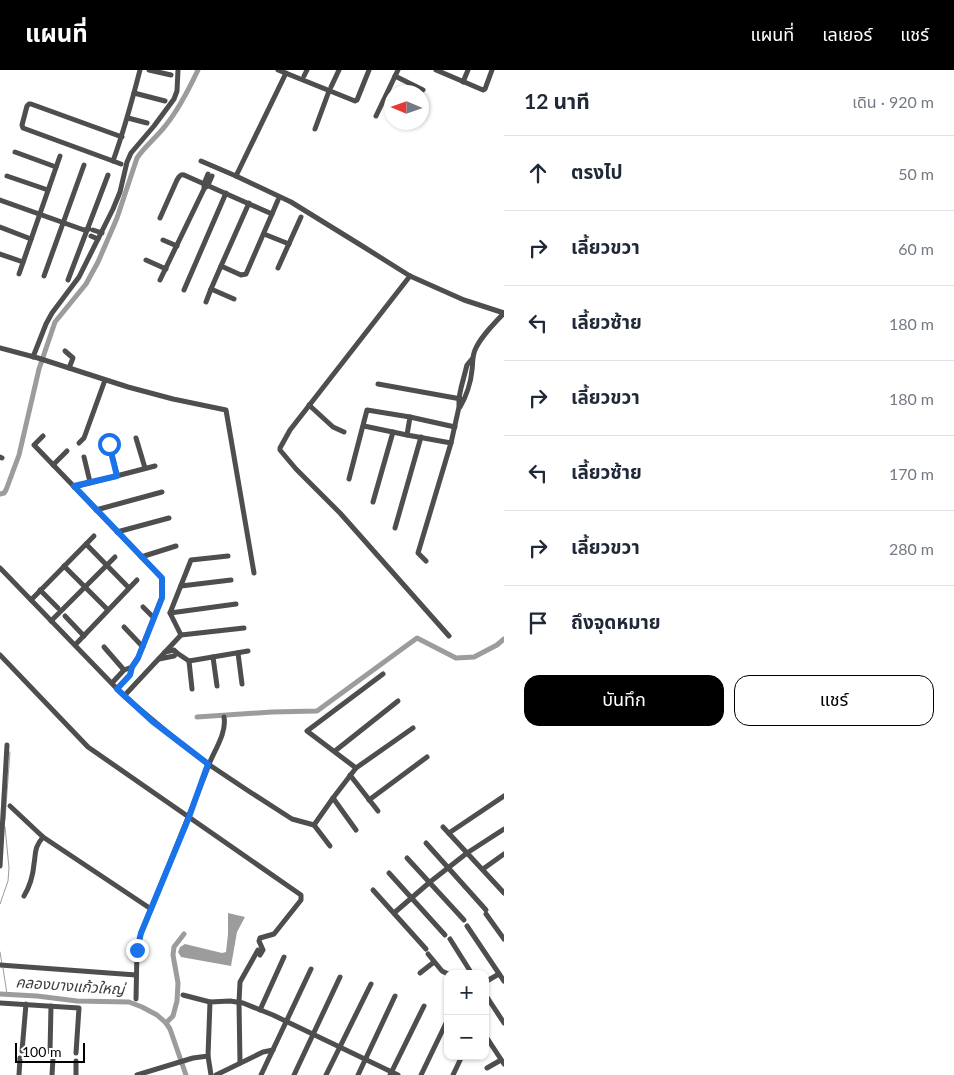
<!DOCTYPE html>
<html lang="th">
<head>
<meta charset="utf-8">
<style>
  body { margin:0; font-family:Lato,"Noto Sans Thai",sans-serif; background:#f2f2f3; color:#1f2937 }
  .controls { position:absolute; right:15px; bottom:15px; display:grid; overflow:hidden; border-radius:10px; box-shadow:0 1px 4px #0004 }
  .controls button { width:45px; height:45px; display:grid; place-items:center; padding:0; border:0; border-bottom:1px solid #e0e1e3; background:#fff; color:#1f2937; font:25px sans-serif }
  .compass { position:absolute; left:384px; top:15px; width:45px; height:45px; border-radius:50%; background:#fff; box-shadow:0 1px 4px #0004; rotate:272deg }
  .scale { position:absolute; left:15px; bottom:12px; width:70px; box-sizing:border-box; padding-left:5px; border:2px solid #000; border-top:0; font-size:14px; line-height:18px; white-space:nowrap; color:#000; -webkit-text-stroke:4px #fff; paint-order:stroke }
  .stop { position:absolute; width:15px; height:15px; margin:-11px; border:4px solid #1a73e8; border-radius:50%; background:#fff }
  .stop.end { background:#1a73e8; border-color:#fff; box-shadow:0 1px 5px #0008 }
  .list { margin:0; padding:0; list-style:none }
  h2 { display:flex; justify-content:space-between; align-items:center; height:65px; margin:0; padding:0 20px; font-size:21px }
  h2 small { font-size:16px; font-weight:400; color:#747a83 }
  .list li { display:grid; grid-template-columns:32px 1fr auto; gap:15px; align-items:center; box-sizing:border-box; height:75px; padding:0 20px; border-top:1px solid #e0e1e3 }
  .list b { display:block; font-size:19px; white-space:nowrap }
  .list em { font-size:16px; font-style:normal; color:#747a83 }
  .actions { display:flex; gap:10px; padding:15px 20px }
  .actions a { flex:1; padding:11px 0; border:1px solid #000; border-radius:15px; text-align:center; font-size:18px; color:#000 }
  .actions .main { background:#000; color:#fff }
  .icon { flex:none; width:28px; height:28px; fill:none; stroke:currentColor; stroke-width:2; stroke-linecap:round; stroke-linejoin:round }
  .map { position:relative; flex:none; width:504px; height:1005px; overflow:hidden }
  header { display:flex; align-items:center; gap:30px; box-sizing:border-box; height:70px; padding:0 25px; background:#000; color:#fff }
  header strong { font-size:24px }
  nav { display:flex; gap:28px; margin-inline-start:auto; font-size:18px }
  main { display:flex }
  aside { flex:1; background:#fff }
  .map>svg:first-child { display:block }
  .water { fill:#9c9c9c }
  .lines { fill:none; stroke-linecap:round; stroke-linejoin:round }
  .stream { stroke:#9c9c9c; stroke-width:1 }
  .canal { stroke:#9c9c9c; stroke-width:5 }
  .street { stroke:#4e4e4e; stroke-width:5 }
  .route { stroke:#1a73e8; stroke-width:6 }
  .labels { text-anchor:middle; stroke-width:4; stroke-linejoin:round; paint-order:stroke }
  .water-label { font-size:15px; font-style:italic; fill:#3d3d3d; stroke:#fff }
</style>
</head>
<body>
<header>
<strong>แผนที่</strong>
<nav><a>แผนที่</a><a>เลเยอร์</a><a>แชร์</a></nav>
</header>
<main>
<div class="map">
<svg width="504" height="1005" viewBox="0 0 504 1005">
  <rect width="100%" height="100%" fill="#fff"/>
  <polygon class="water" points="228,843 245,847 237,862 231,896 181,887 178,882 180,877 185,874 222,883 226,882 228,864"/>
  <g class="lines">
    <g class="stream">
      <polyline points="5,750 10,682"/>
      <polyline points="0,834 8,811 9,798 5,757"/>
      <polyline points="0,882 2,894"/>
      <polyline points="3,898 7,924"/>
    </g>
    <g class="canal">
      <path d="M0 424 4 423 6 420 19 385 39 299 55 252 86 214 98 192 117 148 137 88C145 76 157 67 166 55 179 39 189 19 198 0"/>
      <polyline points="197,647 272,642 317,641 417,568 456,588 474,587 497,575 504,569"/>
      <polyline points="0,924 37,926 77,931 129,932 142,937 157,945 166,953 170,959 186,1005"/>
      <polyline points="166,953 173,946 177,931 178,913 173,885 174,877 184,864"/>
    </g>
    <g class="street">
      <polyline points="149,0 171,5"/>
      <polyline points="278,0 355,31 357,30 369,0"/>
      <polyline points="436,0 483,20 485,19 492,0"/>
      <polyline points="304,6 307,0"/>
      <polyline points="395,6 423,20"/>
      <polyline points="463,12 468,0"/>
      <polyline points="331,17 339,0"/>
      <polyline points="134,23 165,31"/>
      <polyline points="376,46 398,0"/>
      <polyline points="128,48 147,53"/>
      <polyline points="315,59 329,21"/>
      <path d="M122 67 31 34H29L27 36 22 55 23 58 113 91C124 61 132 31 140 0"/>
      <polyline points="15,82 56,97"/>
      <polyline points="113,91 121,94"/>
      <polyline points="201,91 236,106 291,132 359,174 410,206 464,230 504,243"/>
      <polyline points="7,106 48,120"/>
      <polyline points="236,106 286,3"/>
      <polyline points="206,117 208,115 212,106"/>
      <polyline points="0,130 84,160 89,159"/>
      <polyline points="272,144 278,130"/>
      <path d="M160 148 177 110C179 107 180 104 184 105L272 144 246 204 241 205 221 196 249 133"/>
      <polyline points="0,157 31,169"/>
      <polyline points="93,160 102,163"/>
      <polyline points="264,164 289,174"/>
      <polyline points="91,166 98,169"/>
      <polyline points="163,170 177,176"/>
      <polyline points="0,184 23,192"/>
      <polyline points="146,190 166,199"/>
      <polyline points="221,196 211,219 234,229"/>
      <polyline points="278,198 301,147"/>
      <polyline points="19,204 60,86"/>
      <polyline points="44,206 84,95"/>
      <polyline points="410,206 290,360 280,378 280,380 296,399 340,443 449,566"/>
      <polyline points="68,210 108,105"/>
      <polyline points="160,210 204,119 204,114 208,104"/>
      <polyline points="184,220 226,123"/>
      <polyline points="206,232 211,219"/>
      <polyline points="0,278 38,288 128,317 173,329 226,340 254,503"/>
      <polyline points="65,281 73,288 69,298"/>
      <polyline points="33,287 46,254 52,243 79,207 113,139 120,122 127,92 131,83 154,56 174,29 177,21 178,0"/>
      <polyline points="378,314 461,329"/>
      <polyline points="309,335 333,357 344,362"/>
      <path d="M460 337C466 327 471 312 472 300 473 293 472 287 475 280 481 266 494 254 504 243"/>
      <polyline points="410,347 455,357"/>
      <polyline points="364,356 407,365"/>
      <polyline points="43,366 34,375 162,508 162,527 138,588 132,597"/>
      <polyline points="136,368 145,398"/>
      <polyline points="79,373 84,368 105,310"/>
      <polyline points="109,374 117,405"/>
      <polyline points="0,387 2,388"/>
      <polyline points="84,387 90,412"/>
      <polyline points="53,395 67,381"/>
      <polyline points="349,409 367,340 410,347 407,365 451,373 459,337 459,328 461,318 467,295 472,289"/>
      <polyline points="74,417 155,396"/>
      <polyline points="373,432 393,362"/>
      <polyline points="96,440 162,422"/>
      <polyline points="395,458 421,367"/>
      <polyline points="117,462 169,448"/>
      <polyline points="86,474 129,518"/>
      <polyline points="141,487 176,476"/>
      <polyline points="426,491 418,483 451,373"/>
      <polyline points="64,496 108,540"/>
      <polyline points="0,498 124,626 179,672 208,694 250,722 292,749 314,755 333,728 356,698 307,661 383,604"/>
      <polyline points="181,516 231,510"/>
      <polyline points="40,520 58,538"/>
      <polyline points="31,530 94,466"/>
      <polyline points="143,537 154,548"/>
      <polyline points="170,543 236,534"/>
      <polyline points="65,546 84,566"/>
      <polyline points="51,551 115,487"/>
      <polyline points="124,557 143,577"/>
      <polyline points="181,565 170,543 191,490 228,486"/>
      <polyline points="75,575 137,510"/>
      <polyline points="104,577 124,600"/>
      <polyline points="177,583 189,591 248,581"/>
      <polyline points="238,583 242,614"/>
      <polyline points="0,585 88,677 301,825 301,830 274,864 260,868 259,871 263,880 260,885"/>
      <polyline points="213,587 217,616"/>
      <polyline points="159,589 174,586 177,583 174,580 165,582"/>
      <polyline points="189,591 192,619"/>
      <polyline points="112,613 124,600 132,597 130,605 117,619"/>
      <polyline points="124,626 181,565 244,558"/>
      <polyline points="335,681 398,631"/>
      <polyline points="356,698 413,658"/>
      <polyline points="350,705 378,741"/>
      <polyline points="333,728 356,760"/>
      <polyline points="369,730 427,687"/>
      <polyline points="10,736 43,767 151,839"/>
      <polyline points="314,755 330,776"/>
      <polyline points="443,757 504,823"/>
      <polyline points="449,763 504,726"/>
      <polyline points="426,773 486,840"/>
      <polyline points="407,788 464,850"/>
      <polyline points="0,796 7,675"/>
      <polyline points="483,799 504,784"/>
      <polyline points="389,803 445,865"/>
      <polyline points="373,820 426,879"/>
      <path d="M24 826C30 816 33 806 34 794 36 782 34 778 43 767"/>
      <polyline points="394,843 430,812 467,783 504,759"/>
      <polyline points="486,844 504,869"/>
      <polyline points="467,856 504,911"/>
      <polyline points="450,869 472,904"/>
      <polyline points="428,884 442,901 448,904"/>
      <polyline points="0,895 136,905"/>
      <polyline points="420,903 434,892"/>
      <polyline points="485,912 499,904"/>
      <polyline points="485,924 504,953"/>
      <polyline points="183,925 210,932"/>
      <path d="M136 929 137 880 141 863C164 808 186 753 208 697 213 682 227 664 224 647"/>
      <polyline points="0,933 79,938 76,983"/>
      <polyline points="260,940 284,887"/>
      <polyline points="485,965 504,994"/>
      <polyline points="22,981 26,934"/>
      <polyline points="50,982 51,936"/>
      <polyline points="208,986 211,1005"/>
      <polyline points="240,993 239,932 240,912 258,880"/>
      <polyline points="487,998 501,990"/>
      <polyline points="19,1005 20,988"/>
      <polyline points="52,1005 53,988"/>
      <polyline points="76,1005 76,991"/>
      <polyline points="137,1005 193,988 208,986 210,932 230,931 243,933 273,945 398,1005"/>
      <polyline points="216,1005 263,982 273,980"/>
      <polyline points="261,1005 311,899"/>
      <polyline points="294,1005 340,907"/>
      <polyline points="326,1005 371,914"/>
      <polyline points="358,1005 395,926"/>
      <polyline points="390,1005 424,936"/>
      <polyline points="421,1005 448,949"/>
      <polyline points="453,1005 462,986"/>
    </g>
  </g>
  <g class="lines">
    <polyline class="route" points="109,374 117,406 74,416 162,508 162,528 138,588 132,597 130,605 117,619 152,651 208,694 189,747 141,863 137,880"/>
  </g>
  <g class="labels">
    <g class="water-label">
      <text transform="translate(70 916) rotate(4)" y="5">คลองบางแก้วใหญ่</text>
    </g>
  </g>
</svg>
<div class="controls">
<button>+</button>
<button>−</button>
</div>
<svg class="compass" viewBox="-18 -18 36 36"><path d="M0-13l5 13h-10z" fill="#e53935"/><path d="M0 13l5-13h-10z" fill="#747a83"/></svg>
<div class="scale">100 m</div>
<div class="stop" style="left:109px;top:374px"></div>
<div class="stop end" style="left:137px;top:880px"></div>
</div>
<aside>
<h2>12 นาที<small>เดิน · 920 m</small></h2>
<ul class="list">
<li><svg class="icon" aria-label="ahead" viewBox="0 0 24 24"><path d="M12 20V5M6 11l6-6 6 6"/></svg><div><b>ตรงไป</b></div><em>50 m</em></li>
<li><svg class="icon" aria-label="right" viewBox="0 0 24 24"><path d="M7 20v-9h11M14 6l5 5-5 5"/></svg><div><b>เลี้ยวขวา</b></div><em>60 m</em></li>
<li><svg class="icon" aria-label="left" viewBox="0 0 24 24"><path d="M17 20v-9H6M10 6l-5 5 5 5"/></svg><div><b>เลี้ยวซ้าย</b></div><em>180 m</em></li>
<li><svg class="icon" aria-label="right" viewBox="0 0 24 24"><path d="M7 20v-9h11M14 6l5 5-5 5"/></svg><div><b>เลี้ยวขวา</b></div><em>180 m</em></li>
<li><svg class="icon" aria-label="left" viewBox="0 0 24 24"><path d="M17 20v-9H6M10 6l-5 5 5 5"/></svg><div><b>เลี้ยวซ้าย</b></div><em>170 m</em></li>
<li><svg class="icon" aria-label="right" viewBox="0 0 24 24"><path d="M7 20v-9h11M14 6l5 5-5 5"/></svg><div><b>เลี้ยวขวา</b></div><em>280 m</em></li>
<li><svg class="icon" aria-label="arrive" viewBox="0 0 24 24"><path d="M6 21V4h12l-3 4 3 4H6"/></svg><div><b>ถึงจุดหมาย</b></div></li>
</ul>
<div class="actions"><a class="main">บันทึก</a><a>แชร์</a></div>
</aside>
</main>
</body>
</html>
